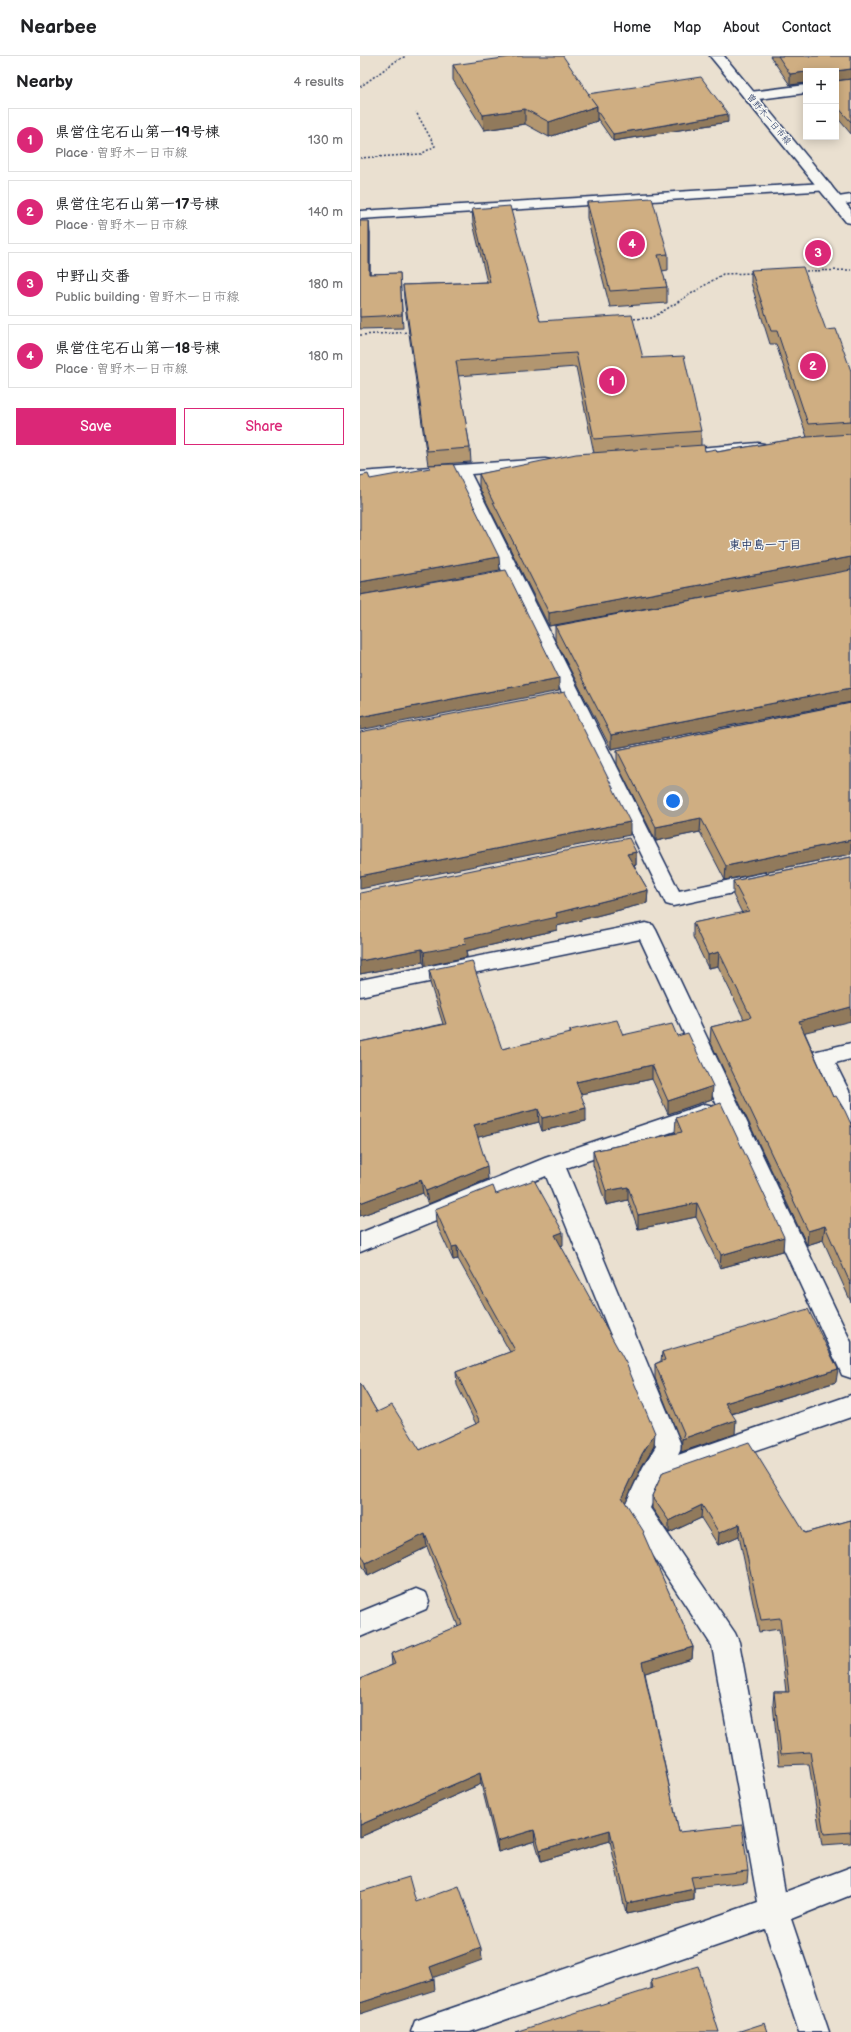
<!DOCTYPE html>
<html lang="en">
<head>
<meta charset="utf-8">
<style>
  body { margin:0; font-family:"Balsamiq Sans","Klee One",sans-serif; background:#f2f2f2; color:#202124 }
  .controls { position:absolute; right:12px; top:12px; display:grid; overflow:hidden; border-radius:0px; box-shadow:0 2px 10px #0003 }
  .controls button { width:36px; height:36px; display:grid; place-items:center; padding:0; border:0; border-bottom:1px solid #e0e0e0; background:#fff; color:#202124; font:20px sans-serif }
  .you { position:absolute; left:313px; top:745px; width:14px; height:14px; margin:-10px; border:3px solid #fff; border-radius:50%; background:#1a73e8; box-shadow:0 0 0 6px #1a73e833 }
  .badge { display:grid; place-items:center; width:26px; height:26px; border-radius:50%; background:#db2777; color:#fff; font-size:13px; font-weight:700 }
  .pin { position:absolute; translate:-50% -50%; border:2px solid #fff; box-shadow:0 1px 4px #0006 }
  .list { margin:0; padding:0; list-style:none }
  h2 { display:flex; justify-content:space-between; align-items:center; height:52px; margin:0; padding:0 16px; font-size:17px }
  h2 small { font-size:13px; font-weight:400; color:#757577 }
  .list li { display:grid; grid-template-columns:26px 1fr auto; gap:12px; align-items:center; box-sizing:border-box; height:64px; margin:0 8px 8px; padding:0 8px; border:1px solid #e0e0e0; border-radius:0px }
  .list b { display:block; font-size:15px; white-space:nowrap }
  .list p { margin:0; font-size:13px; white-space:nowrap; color:#757577 }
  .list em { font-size:13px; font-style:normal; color:#757577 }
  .actions { display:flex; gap:8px; padding:12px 16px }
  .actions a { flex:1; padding:9px 0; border:1px solid #db2777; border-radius:0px; text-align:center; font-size:14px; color:#db2777 }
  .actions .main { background:#db2777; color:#fff }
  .map { position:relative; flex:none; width:491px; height:1976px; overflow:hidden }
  header { display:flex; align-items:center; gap:24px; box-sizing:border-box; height:56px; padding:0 20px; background:#fff; border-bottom:1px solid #e0e0e0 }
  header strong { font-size:19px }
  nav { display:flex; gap:22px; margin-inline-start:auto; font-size:14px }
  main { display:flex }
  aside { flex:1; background:#fff }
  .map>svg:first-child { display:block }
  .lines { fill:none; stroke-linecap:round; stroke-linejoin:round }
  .minor-casing { stroke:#1b2f5e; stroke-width:3 }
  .secondary-casing { stroke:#1b2f5e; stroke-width:3 }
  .path { stroke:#1b2f5e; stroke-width:1.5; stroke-dasharray:2 2; stroke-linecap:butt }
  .minor { fill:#f6f6f2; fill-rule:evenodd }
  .secondary { fill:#f6f6f2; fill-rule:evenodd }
  .wall { fill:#b29670; stroke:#1b2f5e }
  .shaded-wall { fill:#917a5b; stroke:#1b2f5e }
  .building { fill:#cfae82; stroke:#1b2f5e }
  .labels { text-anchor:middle; stroke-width:3; stroke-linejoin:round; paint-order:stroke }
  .far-street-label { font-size:9px; fill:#1b2f5e; stroke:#f6f6f2 }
  .neighbourhood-label { font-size:12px; font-weight:bold; fill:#1b2f5e; stroke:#f6f6f2 }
</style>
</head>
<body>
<header>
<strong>Nearbee</strong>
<nav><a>Home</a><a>Map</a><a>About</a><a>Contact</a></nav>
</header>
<main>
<aside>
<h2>Nearby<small>4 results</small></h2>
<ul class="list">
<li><span class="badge">1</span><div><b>県営住宅石山第一19号棟</b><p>Place · 曽野木一日市線</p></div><em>130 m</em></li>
<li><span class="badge">2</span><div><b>県営住宅石山第一17号棟</b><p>Place · 曽野木一日市線</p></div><em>140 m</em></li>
<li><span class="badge">3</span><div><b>中野山交番</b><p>Public building · 曽野木一日市線</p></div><em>180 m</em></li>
<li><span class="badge">4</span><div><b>県営住宅石山第一18号棟</b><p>Place · 曽野木一日市線</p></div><em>180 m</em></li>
</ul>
<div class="actions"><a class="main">Save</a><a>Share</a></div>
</aside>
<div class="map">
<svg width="491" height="1976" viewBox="0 0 491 1976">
  <rect width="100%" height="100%" fill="#eae0d0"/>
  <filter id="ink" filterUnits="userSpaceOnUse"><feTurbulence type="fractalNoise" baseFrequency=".025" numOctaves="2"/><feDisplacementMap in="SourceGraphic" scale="8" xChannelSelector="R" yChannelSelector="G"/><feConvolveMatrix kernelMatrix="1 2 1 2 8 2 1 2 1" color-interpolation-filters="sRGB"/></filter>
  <g filter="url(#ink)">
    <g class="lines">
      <g class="minor-casing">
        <g id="minor">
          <polygon points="446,29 446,37 390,44 385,43 383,40 385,37 390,36"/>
          <polygon points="465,127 470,128 472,131 470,134 0,163 0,155"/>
          <polygon points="491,139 491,147 477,149 472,148 470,145 472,142"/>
          <polygon points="398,387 404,388 406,392 404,396 327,403 321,402 319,398 321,394 327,393"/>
          <polygon points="185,403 191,404 193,408 191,412 111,418 319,835 403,817 410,819 413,824 410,829 313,850 306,848 95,419 0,426 0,416"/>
          <polygon points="286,867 293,869 296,874 491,1286 491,1322 482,1319 479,1312 280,883 0,940 0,924"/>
          <polygon points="491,987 491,1003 475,1007 491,1039 491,1070 483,1067 450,1002 453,996"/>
          <polygon points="345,1048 353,1050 356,1056 353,1062 206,1112 322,1391 318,1399 491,1339 491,1361 301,1427 290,1452 375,1577 379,1586 425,1836 491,1811 491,1839 431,1863 469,1976 439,1976 405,1873 110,1976 51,1976 55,1965 66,1961 398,1846 352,1590 263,1453 283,1411 296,1390 186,1120 0,1196 0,1177 185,1102"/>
          <polygon points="56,1533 66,1537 69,1545 66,1553 0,1581 0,1556"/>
        </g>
      </g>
      <g class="secondary-casing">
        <polygon id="secondary" points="350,0 364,0 491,154 491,167 486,166"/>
      </g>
      <g class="path">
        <polyline points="0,31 36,5 46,0"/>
        <polyline points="0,102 61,98 75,90 56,56"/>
        <polyline points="442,215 491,214"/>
        <polyline points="270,263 292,262 363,218 395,217"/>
        <polyline points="0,279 52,276"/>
      </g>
      <use href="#minor" class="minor"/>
      <use href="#secondary" class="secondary"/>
    </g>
    <g class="wall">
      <polygon points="410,0 491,0 491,78 476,60 476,15 446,15 446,27 430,29"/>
      <polygon points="93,9 228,38 368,66 253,85 237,62 237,65 189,81 165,68 124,74 93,24"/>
      <polygon points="227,146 308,198 308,214 302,215 307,231 307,247 250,251 227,162"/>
      <polygon points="112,153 180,265 283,302 341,375 341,389 345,395 357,396 447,381 416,288 410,288 391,227 391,214 466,274 491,315 491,646 251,693 195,584 195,570 425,527 189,570 119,431 119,418 234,397 216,311 98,320 110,392 111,406 68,409 44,243 43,229 127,226 113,167"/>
      <polygon points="0,165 10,177 10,218 40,217 43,272 0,273"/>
      <polygon points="491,647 491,798 365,824 340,776 296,785 257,708 257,694"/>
      <polygon points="276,796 276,809 274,810 288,834 287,847 197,870 197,874 106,895 107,901 65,910 63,906 0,918"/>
      <polygon points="491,801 445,977 473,1041 491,1068 491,1246 463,1184 447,1189 350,985 351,971 384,963 358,910 348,912 333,881 333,867 382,857 373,839 373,825"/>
      <polygon points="69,914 142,993 210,978 210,974 263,979 317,980 352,1043 308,1058 292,1023 220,1038 226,1065 182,1075 179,1066 118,1081 128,1123 68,1148 63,1137 0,1160 0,986 83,968 70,927"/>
      <polygon points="316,1062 423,1195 360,1212 336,1161 278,1173 268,1144 246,1149 233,1109 233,1095 316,1077 315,1076"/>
      <polygon points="136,1138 203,1189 201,1190 294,1390 282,1410 265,1446 284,1481 333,1591 332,1603 285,1617 319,1776 388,1815 387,1826 334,1832 334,1844 266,1858 250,1785 181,1805 175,1785 138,1796 121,1728 0,1781 0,1623 32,1609 31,1598 98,1570 67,1491 8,1520 0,1505 0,1327 17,1356 60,1394 116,1368 97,1329 96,1316 150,1296 98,1203 93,1204 76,1167 75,1153"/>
      <polygon points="302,1296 476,1326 372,1358 375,1378 321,1396 321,1386 295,1322 295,1308 301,1305"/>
      <polygon points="303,1416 445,1477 491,1464 491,1787 462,1789 449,1708 419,1709 413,1648 414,1636 426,1636 419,1573 399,1576 379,1480 358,1489 341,1462 309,1477 292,1452 292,1440"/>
      <polygon points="291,1924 359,1976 291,1933"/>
    </g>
    <g class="shaded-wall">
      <polygon points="491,13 491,23 476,25 476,15"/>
      <polygon points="446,16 446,27 430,29 430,18"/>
      <polygon points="237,50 237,65 189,81 189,66"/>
      <polygon points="165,53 165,68 124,74 123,59"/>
      <polygon points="368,58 368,66 253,85 253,78"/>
      <polygon points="9,165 10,177 10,231 9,218"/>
      <polygon points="139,501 140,514 0,539 0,526"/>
      <polygon points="491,501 491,515 189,570 189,557"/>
      <polygon points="199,622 199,635 0,674 0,661"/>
      <polygon points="491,632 491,646 251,693 251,679"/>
      <polygon points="341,762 340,776 296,785 296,771"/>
      <polygon points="270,766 270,779 0,833 0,820"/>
      <polygon points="491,784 491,798 365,824 366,810"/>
      <polygon points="276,796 276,809 267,811 267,798"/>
      <polygon points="288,834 287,847 197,870 197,874 106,895 107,901 65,910 64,896 104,882 196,857"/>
      <polygon points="62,893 63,906 0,918 0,905"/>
      <polygon points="359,896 358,910 348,912 348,899"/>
      <polygon points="491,951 491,965 438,978 439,965"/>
      <polygon points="292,1009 292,1023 216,1039 216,1026"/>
      <polygon points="353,1030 352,1043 308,1058 308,1045"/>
      <polygon points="226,1052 226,1065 182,1075 182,1062"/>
      <polygon points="178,1053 179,1066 115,1082 114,1069"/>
      <polygon points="127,1110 128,1123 68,1148 66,1135"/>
      <polygon points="61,1124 63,1137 0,1160 0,1147"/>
      <polygon points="268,1131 268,1144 246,1149 246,1135"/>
      <polygon points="337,1147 336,1161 278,1173 278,1159"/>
      <polygon points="465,1170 463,1184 447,1189 448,1175"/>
      <polygon points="203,1176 203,1189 195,1192 195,1179"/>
      <polygon points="424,1181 423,1195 360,1212 361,1199"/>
      <polygon points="97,1190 98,1203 93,1204 92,1191"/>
      <polygon points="478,1313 476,1326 364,1360 365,1347"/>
      <polygon points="376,1364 375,1378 321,1396 322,1383"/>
      <polygon points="295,1377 294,1390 282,1410 262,1454 262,1441 282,1398"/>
      <polygon points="342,1449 341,1462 309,1477 309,1465"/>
      <polygon points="380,1468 379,1480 358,1489 359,1477"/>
      <polygon points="65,1478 67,1491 8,1520 6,1507"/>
      <polygon points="333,1591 332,1603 282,1618 282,1606"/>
      <polygon points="120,1717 121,1728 0,1781 0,1769"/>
      <polygon points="174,1774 175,1785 138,1796 137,1785"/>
      <polygon points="250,1774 250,1785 181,1805 180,1794"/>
      <polygon points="334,1833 334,1844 266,1858 267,1847"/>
      <polygon points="121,1892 122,1904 72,1922 70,1911"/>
      <polygon points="74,1923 75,1934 0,1958 0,1947"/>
    </g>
    <g class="building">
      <polygon points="158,0 203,0 237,50 189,66 165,53 123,59 93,9"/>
      <polygon points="418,0 491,0 491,13 476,15 446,15 446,16 430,18"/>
      <polygon points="341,21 368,58 253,78 237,55 237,50 228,38"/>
      <polygon points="491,23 491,66 476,49 476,25"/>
      <polygon points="292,142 308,198 298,199 307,231 250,235 227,146"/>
      <polygon points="150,150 180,265 272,259 283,302 324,300 341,375 234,383 216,297 96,305 110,392 67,395 43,229 130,226 112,153"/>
      <polygon points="0,165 9,165 9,218 40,217 42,259 0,261"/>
      <polygon points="443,211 466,274 476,273 491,315 491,365 448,368 417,275 411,275 391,214"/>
      <polygon points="491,378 491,501 189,557 119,418 216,398 344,389 345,395 356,393 357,396 447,381"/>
      <polygon points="93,408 139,501 0,526 0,420 8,418 10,423 70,412 69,409"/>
      <polygon points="146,514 199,622 0,661 0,539"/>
      <polygon points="491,514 491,632 251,679 195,570"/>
      <polygon points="205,636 270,766 0,820 0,676"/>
      <polygon points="491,647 491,784 366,810 341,762 296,771 257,694"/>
      <polygon points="269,782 276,796 267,798 288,834 196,857 197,861 104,882 106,888 64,896 62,893 0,905 0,837"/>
      <polygon points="491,801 491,951 439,965 473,1041 476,1040 485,1055 491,1068 491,1229 465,1170 448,1175 351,971 391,961 359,896 348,899 333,867 389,855 373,825"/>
      <polygon points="112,905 142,993 211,977 210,974 257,964 263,979 312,968 317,980 328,977 353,1030 308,1045 292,1009 216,1026 226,1052 182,1062 178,1053 114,1069 127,1110 66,1135 61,1124 0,1147 0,986 86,968 69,914"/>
      <polygon points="361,1047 424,1181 361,1199 337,1147 278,1159 268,1131 246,1135 233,1095 322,1076 316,1062"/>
      <polygon points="174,1124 203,1176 195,1179 266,1307 295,1377 282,1398 262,1441 284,1476 283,1477 333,1591 282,1606 319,1776 382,1769 388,1815 331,1821 334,1833 267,1847 250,1774 180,1794 174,1774 137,1785 120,1717 0,1769 0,1623 35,1608 31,1598 102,1568 65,1478 6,1507 0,1496 0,1327 17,1356 32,1349 60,1394 120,1366 96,1316 155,1294 97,1190 92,1191 75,1153 133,1130 136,1138"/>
      <polygon points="448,1253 478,1313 365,1347 376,1364 322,1383 324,1377 295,1308 305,1304 302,1296"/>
      <polygon points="389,1386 445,1477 491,1464 491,1776 464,1778 450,1696 421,1698 414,1636 429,1636 420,1562 401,1564 380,1468 359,1477 342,1449 309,1465 292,1440 303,1416"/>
      <polygon points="49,1821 56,1846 99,1830 121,1892 70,1911 74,1923 0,1947 0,1836"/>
      <polygon points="338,1910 359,1976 155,1976 293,1932 291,1924"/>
      <polygon points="405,1967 408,1976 377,1976"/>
    </g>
  </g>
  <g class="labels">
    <g class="far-street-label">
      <text transform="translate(409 63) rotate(50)" y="3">曽野木一日市線</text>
    </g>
    <g class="neighbourhood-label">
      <text x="405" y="493">東中島一丁目</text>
    </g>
  </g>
</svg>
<div class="controls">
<button>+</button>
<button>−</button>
</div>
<div class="you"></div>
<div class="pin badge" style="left:252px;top:325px">1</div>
<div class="pin badge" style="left:453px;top:310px">2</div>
<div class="pin badge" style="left:458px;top:197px">3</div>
<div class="pin badge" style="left:272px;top:188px">4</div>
</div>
</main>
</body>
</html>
